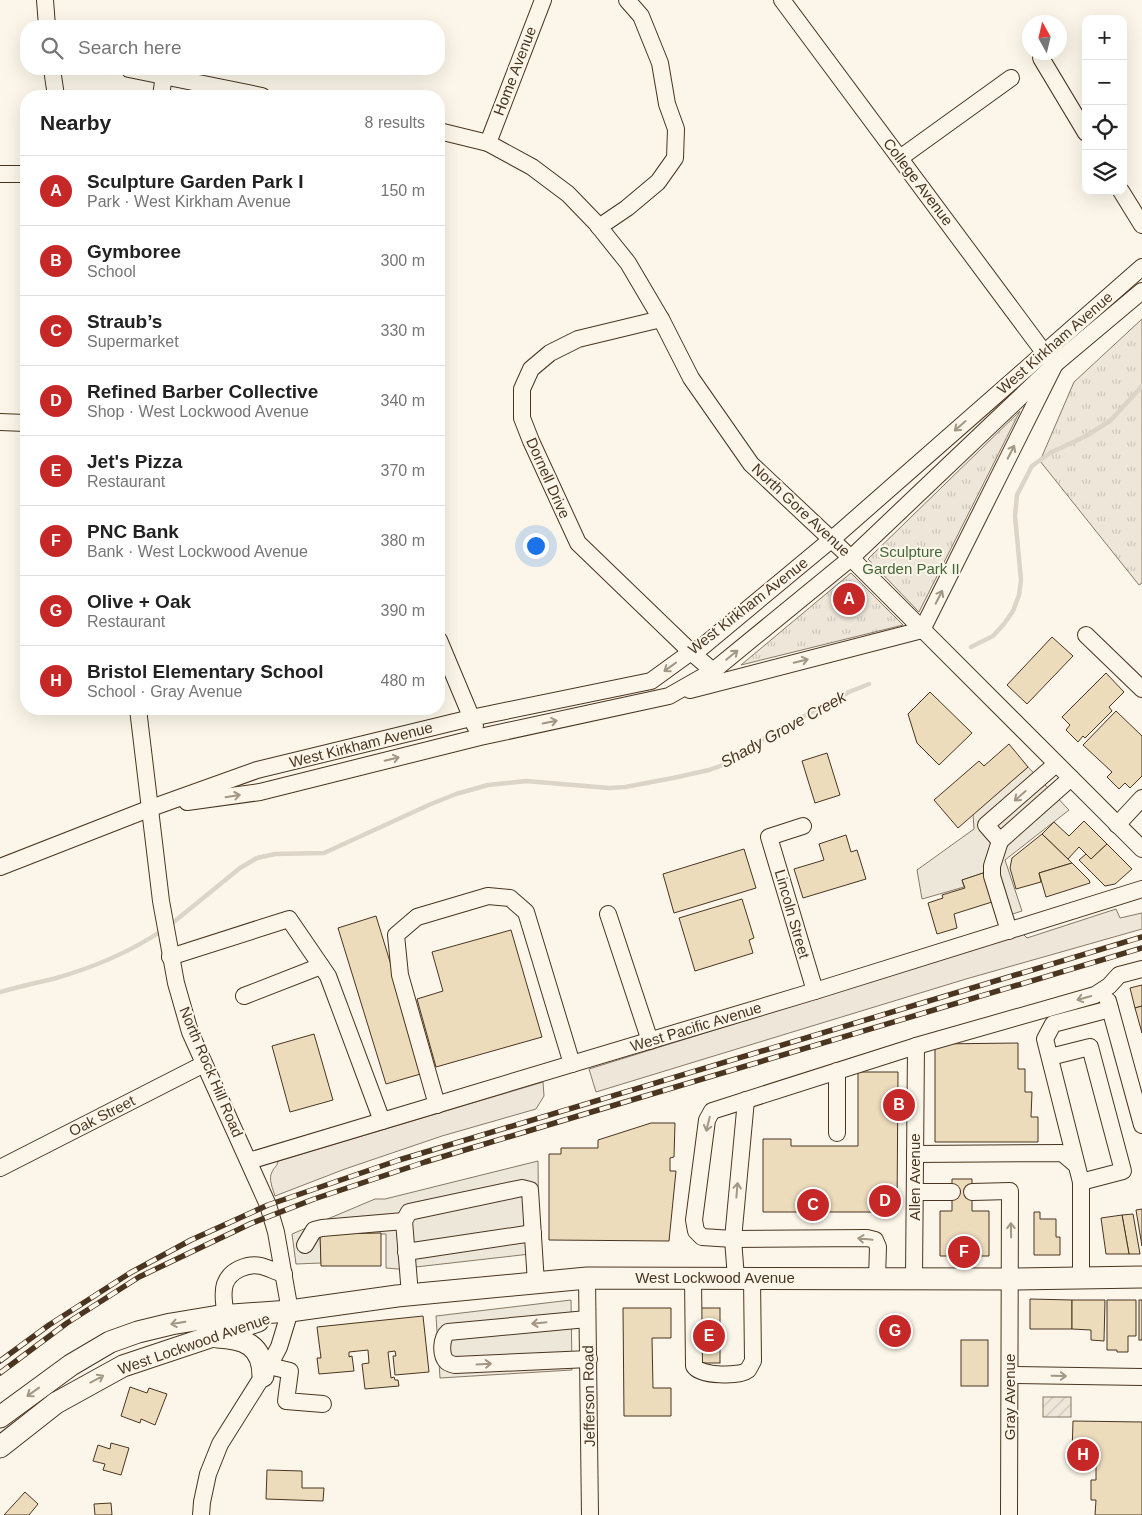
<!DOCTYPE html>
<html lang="en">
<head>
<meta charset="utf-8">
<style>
  body { margin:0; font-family:Arial,sans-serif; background:#f2f2f2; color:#222 }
  .controls { position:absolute; right:15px; top:15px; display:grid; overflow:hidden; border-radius:10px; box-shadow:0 5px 20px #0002 }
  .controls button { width:45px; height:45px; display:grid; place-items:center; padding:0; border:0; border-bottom:1px solid #e0e0e0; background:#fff; color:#222; font:25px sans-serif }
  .compass { position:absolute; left:1022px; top:15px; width:45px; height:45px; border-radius:50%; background:#fff; box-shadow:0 5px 20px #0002; rotate:352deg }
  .you { position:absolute; left:535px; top:545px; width:18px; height:18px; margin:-12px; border:4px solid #fff; border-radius:50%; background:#1a73e8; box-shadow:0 0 0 8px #1a73e833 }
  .badge { display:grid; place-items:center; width:32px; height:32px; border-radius:50%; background:#c62828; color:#fff; font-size:16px; font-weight:700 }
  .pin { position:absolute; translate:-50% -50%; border:2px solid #fff; box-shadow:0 1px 5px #0006 }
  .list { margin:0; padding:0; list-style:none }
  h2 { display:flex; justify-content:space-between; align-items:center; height:65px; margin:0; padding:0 20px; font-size:21px }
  h2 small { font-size:16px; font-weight:400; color:#767676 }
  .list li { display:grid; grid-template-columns:32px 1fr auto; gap:15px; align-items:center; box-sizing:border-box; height:70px; padding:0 20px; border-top:1px solid #e0e0e0 }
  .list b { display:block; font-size:19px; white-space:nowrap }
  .list p { margin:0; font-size:16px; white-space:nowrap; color:#767676 }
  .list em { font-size:16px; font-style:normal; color:#767676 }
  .icon { flex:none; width:28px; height:28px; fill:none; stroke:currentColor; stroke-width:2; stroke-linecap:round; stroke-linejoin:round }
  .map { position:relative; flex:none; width:1142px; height:1515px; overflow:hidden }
  .search { position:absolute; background:#fff; box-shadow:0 5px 20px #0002; left:20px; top:20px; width:425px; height:55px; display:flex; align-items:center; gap:12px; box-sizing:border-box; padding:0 18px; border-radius:20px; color:#767676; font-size:19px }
  .panel { position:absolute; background:#fff; box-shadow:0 5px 20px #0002; left:20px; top:90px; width:425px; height:625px; border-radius:20px }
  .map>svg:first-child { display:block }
  .grass { fill:#ede6d9; stroke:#887966 }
  .park { fill:url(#park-tufts); stroke:#887966 }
  .garden { fill:url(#garden-furrows); stroke:#887966 }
  .parking { fill:#ede7d9; stroke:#887966 }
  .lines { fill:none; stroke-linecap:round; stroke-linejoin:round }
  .stream { stroke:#dcd4c6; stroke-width:4.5 }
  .building { fill:#ecdcbc; stroke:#4a3520 }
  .minor-casing { stroke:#4a3520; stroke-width:18 }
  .major-casing { stroke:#4a3520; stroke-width:23 }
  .minor { stroke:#fbf6e9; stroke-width:16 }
  .major { stroke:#fbf6e9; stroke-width:21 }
  .rail-casing { stroke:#4a3520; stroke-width:5.5 }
  .rail { stroke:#fbf6e9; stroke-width:4; stroke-dasharray:11; stroke-linecap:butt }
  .oneway { stroke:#a29684 }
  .labels { text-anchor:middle; stroke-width:4; stroke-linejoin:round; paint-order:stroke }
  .street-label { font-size:15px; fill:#4a3520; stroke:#fbf6e9 }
  .park-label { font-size:15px; fill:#436837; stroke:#fbf6e9 }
  .water-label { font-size:16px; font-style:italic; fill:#4a3520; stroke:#fbf6e9 }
</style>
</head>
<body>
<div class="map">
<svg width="1142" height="1515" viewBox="0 0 1142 1515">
  <defs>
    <pattern id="park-tufts" width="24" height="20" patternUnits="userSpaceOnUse" patternTransform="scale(1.25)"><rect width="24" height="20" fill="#ede6d9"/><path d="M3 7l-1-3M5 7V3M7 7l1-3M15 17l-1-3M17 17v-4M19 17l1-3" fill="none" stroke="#cdc6ba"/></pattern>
    <pattern id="garden-furrows" width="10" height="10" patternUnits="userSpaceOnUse" patternTransform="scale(1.25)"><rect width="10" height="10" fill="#ede6d9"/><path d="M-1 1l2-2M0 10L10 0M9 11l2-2" fill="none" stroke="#cdc6ba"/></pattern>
  </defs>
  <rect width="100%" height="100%" fill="#fbf6e9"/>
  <g class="grass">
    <polygon points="1116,909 1120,918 1142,913 1142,929 966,979 596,1092 589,1069 1023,934 1027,938"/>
    <path d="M543 1082 544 1096 536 1109 442 1136 345 1169 275 1196C273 1189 268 1179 272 1172 274 1167 277 1167 278 1161Z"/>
  </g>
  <g class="park">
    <polygon points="1142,319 1142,583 1139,585 1040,461 1074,382"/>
    <polygon points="1020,411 919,612 868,559"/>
    <polygon points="851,573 903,625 741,665"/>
  </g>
  <rect class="garden" x="1043" y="1397" width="28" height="20"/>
  <g class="parking">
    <polygon points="1028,767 1069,810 1005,860 1022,911 997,919 983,873 962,880 964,887 922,899 917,870 974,829 973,814"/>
    <polygon points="538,1161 539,1253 398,1269 386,1268 386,1234 320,1234 321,1263 296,1264 292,1234 375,1199 385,1199"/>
    <polygon points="571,1300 572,1370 440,1378 436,1316"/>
  </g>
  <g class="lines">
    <g class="stream">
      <polyline points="971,647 993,636 1004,624 1013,611 1019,595 1021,580 1015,516 1017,495 1032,466 1050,453 1088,435 1111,420 1142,386"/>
      <polyline points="170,925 240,868 257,858 275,854 324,853 431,804 456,794 488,785 526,781 609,788 625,787 673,778 709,770 723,765 771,734 849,692 869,684"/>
      <path d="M0 992C18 987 35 983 53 979 92 968 130 952 163 930"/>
    </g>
  </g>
  <g class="building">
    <polygon points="1052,637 1073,656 1027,704 1007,685"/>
    <polygon points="1106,673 1124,692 1109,707 1112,711 1085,738 1083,736 1078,742 1066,730 1070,725 1062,717"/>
    <polygon points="930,692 972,733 939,765 917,743 908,714"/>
    <polygon points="1116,711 1142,736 1142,776 1130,788 1125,783 1119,789 1107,777 1112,772 1083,745"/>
    <polygon points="1009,744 1028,767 958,828 934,800 979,761 984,766"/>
    <polygon points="827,753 840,795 815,803 802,761"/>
    <polygon points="1084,821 1107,844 1091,859 1079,847 1068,859 1042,834 1054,822 1069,836"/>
    <polygon points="1042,834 1072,863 1039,873 1041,882 1016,889 1010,868 1012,858"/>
    <polygon points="846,835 851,852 857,850 866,879 803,898 794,869 824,860 819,844"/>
    <polygon points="1107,844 1132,869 1115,884 1105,886 1079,860 1086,854 1091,859"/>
    <polygon points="744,849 756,888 674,913 663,874"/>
    <polygon points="1072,863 1089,880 1090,883 1046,897 1039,873"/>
    <polygon points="983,873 992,902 954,914 957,928 937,934 928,903 943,898 942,895 965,888 962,880"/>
    <polygon points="742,899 754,938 749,940 753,953 695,971 679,918"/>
    <polygon points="376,916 424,1073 386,1084 338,928"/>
    <polygon points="511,930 542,1037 436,1067 417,999 443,991 432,952"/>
    <polygon points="1142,985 1142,1006 1135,1008 1130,988"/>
    <polygon points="1142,1006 1142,1033 1135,1008"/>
    <polygon points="314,1034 333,1100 290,1112 272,1046"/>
    <polygon points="1018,1043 1018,1069 1025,1069 1025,1092 1032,1092 1031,1117 1038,1117 1038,1142 935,1142 935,1044"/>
    <polygon points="858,1072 898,1072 897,1212 763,1212 763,1139 791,1139 791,1146 858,1146"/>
    <polygon points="651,1123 675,1123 674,1157 670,1158 670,1171 676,1171 669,1241 549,1240 549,1154 561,1154 561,1148 598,1148 598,1140"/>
    <polygon points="952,1179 972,1179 972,1211 989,1211 989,1256 940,1256 940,1211 952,1211"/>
    <polygon points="1142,1209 1142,1246 1136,1210"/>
    <polygon points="1034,1212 1040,1212 1040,1219 1056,1219 1056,1237 1060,1237 1060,1255 1034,1255"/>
    <polygon points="1133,1214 1140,1254 1129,1254 1122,1215"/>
    <polygon points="1122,1215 1129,1254 1106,1254 1101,1218"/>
    <polygon points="381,1233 381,1266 321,1266 320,1234"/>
    <polygon points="1030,1299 1072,1300 1072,1329 1030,1329"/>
    <polygon points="1072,1300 1105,1300 1104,1341 1091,1340 1091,1330 1072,1329"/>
    <polygon points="1107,1300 1136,1300 1136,1336 1128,1336 1128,1352 1117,1352 1117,1350 1107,1350"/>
    <rect x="1139" y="1300" width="3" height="40"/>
    <polygon points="623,1308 671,1308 671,1338 652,1338 653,1388 671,1388 671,1416 624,1416"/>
    <rect x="699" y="1308" width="21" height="55"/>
    <polygon points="423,1316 429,1372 395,1375 393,1356 396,1356 395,1351 388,1352 391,1378 394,1377 395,1380 398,1380 399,1386 365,1389 362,1364 369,1363 368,1350 349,1352 349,1357 352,1356 354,1371 319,1374 317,1358 321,1358 317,1327"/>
    <rect x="961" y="1340" width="27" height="46"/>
    <polygon points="130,1387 147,1393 149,1388 167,1394 155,1425 141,1419 140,1423 121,1416"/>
    <polygon points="1073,1421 1142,1422 1142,1515 1095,1515 1096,1500 1091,1500 1091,1480 1096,1480 1096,1454 1072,1454"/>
    <polygon points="111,1443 129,1448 121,1475 103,1470 105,1464 93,1461 98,1445 110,1449"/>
    <polygon points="267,1470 302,1471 302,1488 324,1488 323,1501 266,1499"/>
    <polygon points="25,1492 38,1504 29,1515 4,1515"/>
    <polygon points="111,1503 112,1515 95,1515 94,1504"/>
  </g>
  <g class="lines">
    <g class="minor-casing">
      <g id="minor">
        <polyline points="45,0 47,26"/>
        <polyline points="1041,58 1086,133"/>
        <polyline points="52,69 56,96"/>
        <polyline points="129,69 262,96"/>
        <polyline points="161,96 164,75"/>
        <polyline points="439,131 488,143 532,167 568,194 596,223 628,263 661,319 691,378 751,464 851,558 1142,849"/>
        <polyline points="488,143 543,0"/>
        <polyline points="900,158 1011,78"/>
        <polyline points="0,174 26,174"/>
        <polyline points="1121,191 1142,225"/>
        <polyline points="599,227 627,208 658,182 675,158 676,129 667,104 660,63 641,16 627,0"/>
        <polyline points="661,319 578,339 550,353 531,369 522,389 522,418 531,441 578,543 691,652 713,671"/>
        <polyline points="0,422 26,423"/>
        <polyline points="1086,635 1142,689"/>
        <polyline points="439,640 475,726"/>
        <polyline points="690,690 922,630 1055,364 1040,347 782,0"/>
        <polyline points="138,709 161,901 176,983 190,1032 268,1205 276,1232 290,1311 279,1347 269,1366 220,1444 208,1474 202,1502 201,1515"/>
        <polyline points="1056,764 986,825 1000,841 1071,778"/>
        <polyline points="187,802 260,792 480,737 669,696 713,671 851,558 1055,364 1142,291"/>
        <polyline points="1117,825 1142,798"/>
        <polyline points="803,826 769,837 815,991"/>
        <polyline points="1000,841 992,866 992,876 1009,931"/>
        <polyline points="0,867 151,808 257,770 471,718 651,681 691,652 702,647 838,534 1142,267"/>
        <polyline points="608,914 650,1041"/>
        <polyline points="170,957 289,919 328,976 382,1121"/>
        <polyline points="244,996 321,966"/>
        <polyline points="1108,1001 1142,1125"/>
        <polyline points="1050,1057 1090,1047 1123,1171 1081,1182"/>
        <polyline points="837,1071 837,1133"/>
        <polyline points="437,1105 400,975 396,935 417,917 488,896 510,898 526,912 572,1064"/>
        <polyline points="915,1154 1062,1153 1075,1164"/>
        <polyline points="249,1161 815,991 1142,889"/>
        <polyline points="0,1168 204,1064"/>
        <polyline points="915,1192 952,1192"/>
        <polyline points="972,1192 1010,1191 1009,1515"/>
        <polyline points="305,1245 314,1230 322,1228 404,1221"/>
        <polyline points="406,1252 533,1233"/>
        <polyline points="587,1278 590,1515"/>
        <path d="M693 1278 694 1366C700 1376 739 1377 748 1370L753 1361 752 1278"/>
        <polyline points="736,1278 733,1239 746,1100"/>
        <polyline points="877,1278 878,1247 875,1240 867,1238 733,1239 702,1237 696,1231 694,1220 707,1120 712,1111 916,1046 1095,995 1109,986 1119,975 1142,969"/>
        <polyline points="914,1278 916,1046"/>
        <polyline points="1081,1278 1081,1182 1045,1039 1053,1024 1110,1009"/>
        <polyline points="410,1295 404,1221 409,1212 522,1188 530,1190 536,1283"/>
        <path d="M226 1315C224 1305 222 1293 225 1284 230 1270 248 1263 261 1266 269 1268 276 1272 284 1274"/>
        <path d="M587 1319 448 1332C441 1338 440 1355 447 1362 448 1363 454 1365 455 1365L589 1359"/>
        <polyline points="269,1366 290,1371 286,1401 323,1404"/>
        <polyline points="1010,1375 1142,1377"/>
      </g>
    </g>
    <g class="major-casing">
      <g id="major">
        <path d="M217 1337C244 1338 263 1345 263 1376"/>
        <polyline points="0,1417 71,1365 110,1342 138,1332 171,1324 219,1316 290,1311 397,1296 587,1278 1011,1279 1142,1277"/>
        <polyline points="0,1447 56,1403 123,1366 258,1321"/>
      </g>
    </g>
    <use href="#minor" class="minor"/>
    <use href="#major" class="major"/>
    <g class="rail-casing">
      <g id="rail">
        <polyline points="0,1361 49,1325 130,1273 191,1240 268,1205 399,1160 1142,937"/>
        <polyline points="0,1373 67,1323 139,1277 252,1223 314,1199 425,1162 578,1116 1142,948"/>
      </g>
    </g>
    <use href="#rail" class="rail"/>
  </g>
  <defs><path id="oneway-shaft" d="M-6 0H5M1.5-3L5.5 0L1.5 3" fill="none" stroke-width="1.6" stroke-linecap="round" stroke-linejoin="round" transform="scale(1.25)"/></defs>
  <g class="oneway">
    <use href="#oneway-shaft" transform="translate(960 426) rotate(139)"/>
    <use href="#oneway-shaft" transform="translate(1011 452) rotate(-63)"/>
    <use href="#oneway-shaft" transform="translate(939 597) rotate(-63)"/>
    <use href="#oneway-shaft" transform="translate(732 655) rotate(-39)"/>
    <use href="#oneway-shaft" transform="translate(801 661) rotate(-14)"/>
    <use href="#oneway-shaft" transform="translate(670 667) rotate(144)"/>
    <use href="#oneway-shaft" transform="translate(550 722) rotate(-12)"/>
    <use href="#oneway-shaft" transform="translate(392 759) rotate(-14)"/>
    <use href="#oneway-shaft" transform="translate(233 796) rotate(-9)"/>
    <use href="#oneway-shaft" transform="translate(1020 796) rotate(139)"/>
    <use href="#oneway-shaft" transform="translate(1084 998) rotate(164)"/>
    <use href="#oneway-shaft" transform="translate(708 1124) rotate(104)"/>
    <use href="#oneway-shaft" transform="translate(737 1190) rotate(-85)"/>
    <use href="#oneway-shaft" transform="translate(1011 1230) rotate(-91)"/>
    <use href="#oneway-shaft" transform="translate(865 1239) rotate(-174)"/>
    <use href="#oneway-shaft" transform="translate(178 1323) rotate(170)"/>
    <use href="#oneway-shaft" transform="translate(539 1323) rotate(174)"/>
    <use href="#oneway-shaft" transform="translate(484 1364) rotate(-3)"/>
    <use href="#oneway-shaft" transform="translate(1059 1376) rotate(1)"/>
    <use href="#oneway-shaft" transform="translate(97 1379) rotate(-28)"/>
    <use href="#oneway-shaft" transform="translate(33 1392) rotate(144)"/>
  </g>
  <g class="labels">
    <g class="street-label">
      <text transform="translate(515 71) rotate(-69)" y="5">Home Avenue</text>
      <text transform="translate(918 182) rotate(53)" y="5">College Avenue</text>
      <text transform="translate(1055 343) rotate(-41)" y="5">West Kirkham Avenue</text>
      <text transform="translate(548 478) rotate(66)" y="5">Dornell Drive</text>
      <text transform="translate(801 510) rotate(43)" y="5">North Gore Avenue</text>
      <text transform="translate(748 606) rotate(-38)" y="5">West Kirkham Avenue</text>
      <text transform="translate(361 745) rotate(-14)" y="5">West Kirkham Avenue</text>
      <text transform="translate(792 914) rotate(74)" y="5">Lincoln Street</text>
      <text transform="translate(696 1027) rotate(-17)" y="5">West Pacific Avenue</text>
      <text transform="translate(211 1072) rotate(67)" y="5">North Rock Hill Road</text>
      <text transform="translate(102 1116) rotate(-27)" y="5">Oak Street</text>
      <text transform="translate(915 1177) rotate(-90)" y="5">Allen Avenue</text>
      <text x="715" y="1283">West Lockwood Avenue</text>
      <text transform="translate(194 1344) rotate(-19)" y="5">West Lockwood Avenue</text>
      <text transform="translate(589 1396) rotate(-91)" y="5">Jefferson Road</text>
      <text transform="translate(1010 1397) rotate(-90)" y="5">Gray Avenue</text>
    </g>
    <g class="park-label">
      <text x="911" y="557">Sculpture<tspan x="911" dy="17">Garden Park II</tspan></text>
    </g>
    <g class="water-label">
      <text transform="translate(783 729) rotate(-29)" y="6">Shady Grove Creek</text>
    </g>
  </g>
</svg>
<div class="controls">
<button>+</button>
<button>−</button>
<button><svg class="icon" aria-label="locate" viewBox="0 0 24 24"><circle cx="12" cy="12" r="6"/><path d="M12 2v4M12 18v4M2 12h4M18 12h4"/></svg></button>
<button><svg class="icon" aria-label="layers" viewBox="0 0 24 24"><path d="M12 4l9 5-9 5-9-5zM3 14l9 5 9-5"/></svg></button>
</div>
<svg class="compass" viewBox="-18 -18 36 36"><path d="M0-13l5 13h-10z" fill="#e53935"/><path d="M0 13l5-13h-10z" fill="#767676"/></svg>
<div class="you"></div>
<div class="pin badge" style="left:849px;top:599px">A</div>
<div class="pin badge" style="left:899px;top:1105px">B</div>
<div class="pin badge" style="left:813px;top:1205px">C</div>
<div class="pin badge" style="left:885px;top:1201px">D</div>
<div class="pin badge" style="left:709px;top:1336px">E</div>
<div class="pin badge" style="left:964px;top:1252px">F</div>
<div class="pin badge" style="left:895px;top:1331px">G</div>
<div class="pin badge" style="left:1083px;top:1455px">H</div>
<div class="search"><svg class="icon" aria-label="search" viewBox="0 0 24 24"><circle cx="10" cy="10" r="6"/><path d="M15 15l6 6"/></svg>Search here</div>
<section class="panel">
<h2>Nearby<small>8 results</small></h2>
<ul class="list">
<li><span class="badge">A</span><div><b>Sculpture Garden Park I</b><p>Park · West Kirkham Avenue</p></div><em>150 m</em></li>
<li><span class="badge">B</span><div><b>Gymboree</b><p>School</p></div><em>300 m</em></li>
<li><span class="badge">C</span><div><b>Straub’s</b><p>Supermarket</p></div><em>330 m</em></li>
<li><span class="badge">D</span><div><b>Refined Barber Collective</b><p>Shop · West Lockwood Avenue</p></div><em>340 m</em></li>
<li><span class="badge">E</span><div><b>Jet's Pizza</b><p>Restaurant</p></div><em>370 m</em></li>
<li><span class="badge">F</span><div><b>PNC Bank</b><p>Bank · West Lockwood Avenue</p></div><em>380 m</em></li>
<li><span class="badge">G</span><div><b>Olive + Oak</b><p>Restaurant</p></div><em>390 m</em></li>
<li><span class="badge">H</span><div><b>Bristol Elementary School</b><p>School · Gray Avenue</p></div><em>480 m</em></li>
</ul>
</section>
</div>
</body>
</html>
